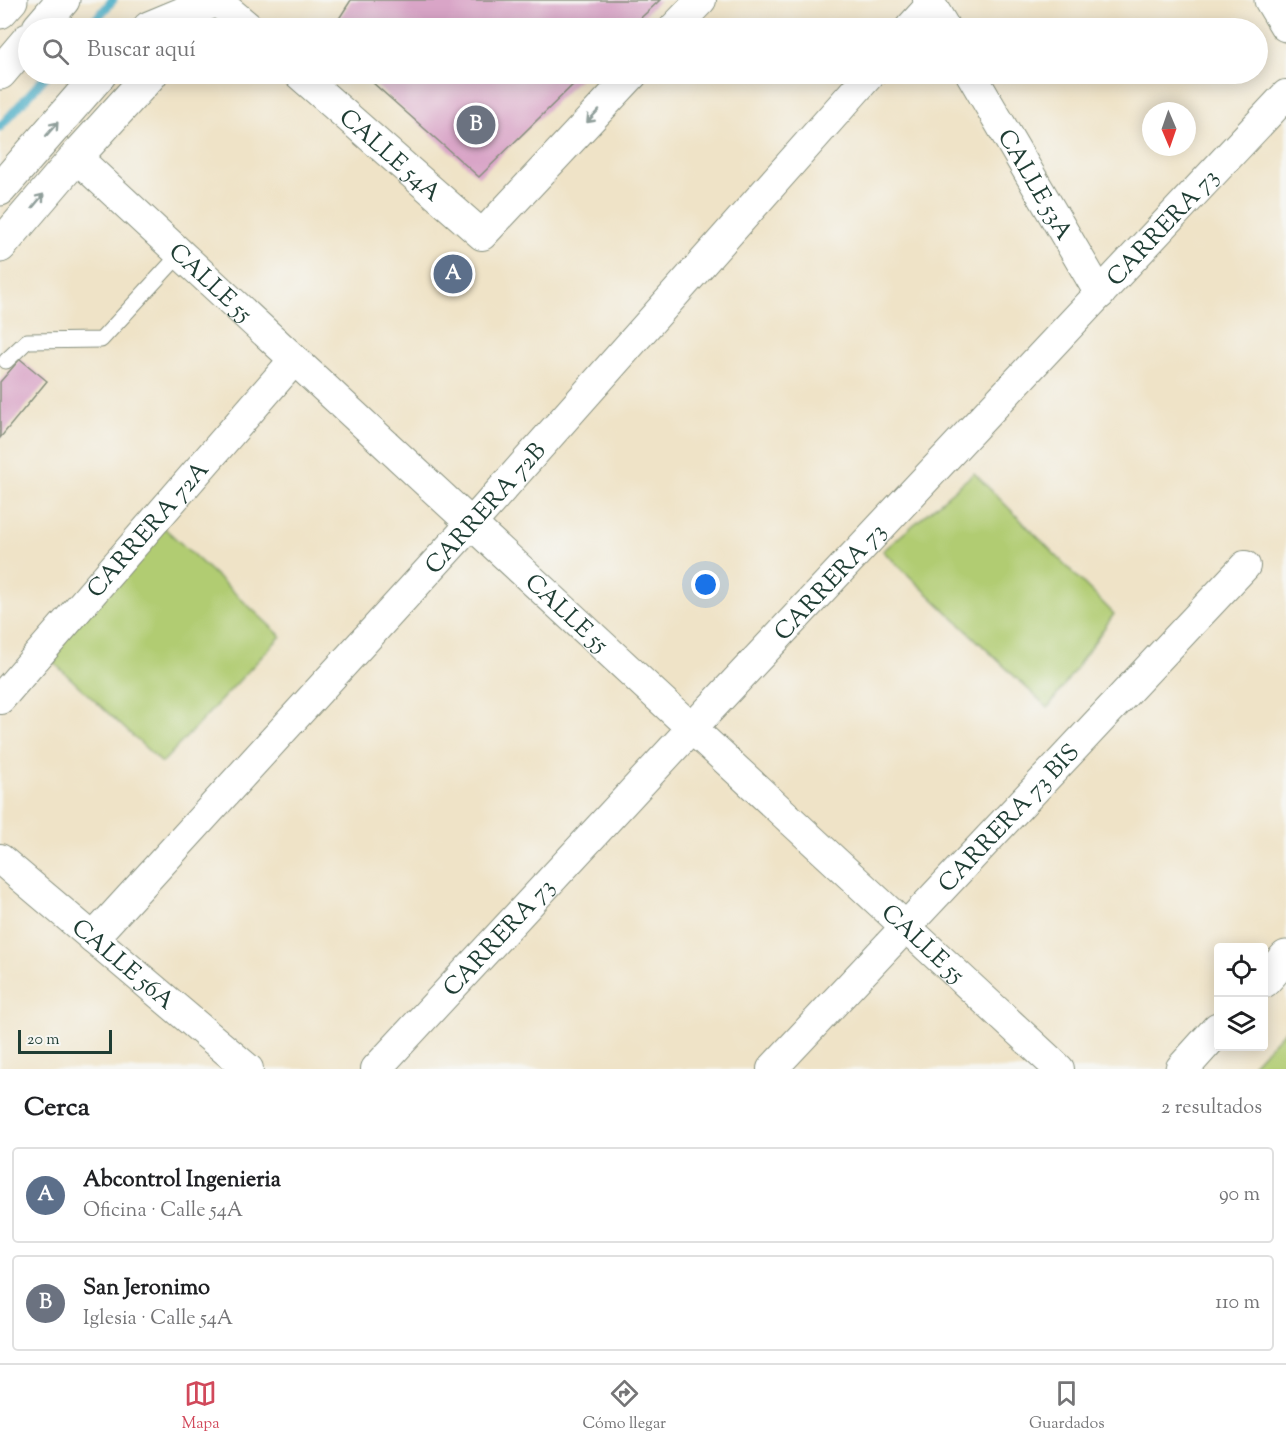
<!DOCTYPE html>
<html lang="es">
<head>
<meta charset="utf-8">
<style>
  body { margin:0; font-family:"Sorts Mill Goudy",serif; background:#f6f6f6; color:#202124 }
  .controls { position:absolute; right:18px; bottom:18px; display:grid; overflow:hidden; border-radius:6px; box-shadow:0 3px 15px #0003 }
  .controls button { width:54px; height:54px; display:grid; place-items:center; padding:0; border:0; border-bottom:2px solid #e0e0e0; background:#fff; color:#202124; font:30px sans-serif }
  .compass { position:absolute; left:1142px; top:102px; width:54px; height:54px; border-radius:50%; background:#fff; box-shadow:0 3px 15px #0003; rotate:178deg }
  .scale { position:absolute; left:18px; bottom:15px; width:94px; box-sizing:border-box; padding-left:6px; border:3px solid #1f3d34; border-top:0; font-size:16px; line-height:21px; white-space:nowrap; color:#1f3d34; -webkit-text-stroke:4px #f6f6f2; paint-order:stroke }
  .you { position:absolute; left:706px; top:585px; width:21px; height:21px; margin:-15px; border:4px solid #fff; border-radius:50%; background:#1a73e8; box-shadow:0 0 0 9px #1a73e833 }
  .badge { display:grid; place-items:center; width:39px; height:39px; border-radius:50%; background:#d1495b; color:#fff; font-size:20px; font-weight:700 }
  .pin { position:absolute; translate:-50% -50%; border:3px solid #fff; box-shadow:0 2px 6px #0006 }
  .list { margin:0; padding:0; list-style:none }
  h2 { display:flex; justify-content:space-between; align-items:center; height:78px; margin:0; padding:0 24px; font-size:26px }
  h2 small { font-size:20px; font-weight:400; color:#757577 }
  .list li { display:grid; grid-template-columns:39px 1fr auto; gap:18px; align-items:center; box-sizing:border-box; height:96px; margin:0 12px 12px; padding:0 12px; border:2px solid #e0e0e0; border-radius:6px }
  .list b { display:block; font-size:22px; white-space:nowrap }
  .list p { margin:0; font-size:20px; white-space:nowrap; color:#757577 }
  .list em { font-size:20px; font-style:normal; color:#757577 }
  .icon { flex:none; width:33px; height:33px; fill:none; stroke:currentColor; stroke-width:2; stroke-linecap:round; stroke-linejoin:round }
  .map { position:relative; flex:none; width:1286px; height:1069px; overflow:hidden }
  .search { position:absolute; background:#fff; box-shadow:0 3px 15px #0003; left:18px; right:18px; top:18px; height:66px; display:flex; align-items:center; gap:15px; box-sizing:border-box; padding:0 21px; border-radius:33px; color:#757577; font-size:22px }
  .sheet { height:294px; background:#fff }
  nav { display:flex; justify-content:space-around; align-items:center; box-sizing:border-box; height:84px; border-top:2px solid #e0e0e0; background:#fff; font-size:16px; color:#757577 }
  nav a { display:grid; justify-items:center; gap:3px }
  nav .on { color:#d1495b }
  .map>svg:first-child { display:block }
  .green { fill:#b1cc72; stroke:#688453; stroke-width:1.5 }
  .lines { fill:none; stroke-linecap:round; stroke-linejoin:round }
  .stream { stroke:#45abc5; stroke-width:9 }
  .building { fill:#d9a5c7 }
  .lane-casing { stroke:#87907e; stroke-width:17 }
  .street-casing { stroke:#87907e; stroke-width:32 }
  .secondary-casing { stroke:#87907e; stroke-width:35 }
  .highway-casing { stroke:#87907e; stroke-width:35 }
  .lane { stroke:#fff; stroke-width:15 }
  .street { stroke:#fff; stroke-width:30 }
  .secondary { stroke:#fff; stroke-width:33 }
  .highway { stroke:#fff; stroke-width:33 }
  .oneway { stroke:#8f9e9a }
  .labels { text-anchor:middle; stroke-width:5; stroke-linejoin:round; paint-order:stroke }
  .street-label { font-size:24px; fill:#1f3d34; stroke:#f6f6f2 }
</style>
</head>
<body>
<div class="map">
<svg width="1286" height="1069" viewBox="0 0 1286 1069">
  <rect width="100%" height="100%" fill="#f6f6f2"/>
  <filter id="ink" filterUnits="userSpaceOnUse"><feTurbulence type="fractalNoise" baseFrequency=".0167" numOctaves="2"/><feDisplacementMap in="SourceGraphic" scale="12" xChannelSelector="R" yChannelSelector="G"/><feConvolveMatrix kernelMatrix="1 2 1 2 8 2 1 2 1" color-interpolation-filters="sRGB"/></filter>
  <filter id="wash" filterUnits="userSpaceOnUse"><feTurbulence type="fractalNoise" baseFrequency=".008" numOctaves="4" result="noise"/><feDisplacementMap in="SourceGraphic" scale="24" xChannelSelector="R" yChannelSelector="G"/><feGaussianBlur stdDeviation="1.35" result="paint"/><feColorMatrix in="noise" values="0 0 0 0 0 0 0 0 0 0 0 0 0 0 0 0 0 1.4 0 .05"/><feComposite in="paint" operator="in"/></filter>
  <g filter="url(#wash)">
    <rect width="100%" height="100%" fill="#efe3c7"/>
    <g class="green">
      <polygon points="974,473 1114,614 1048,708 883,551"/>
      <polygon points="160,524 281,636 162,763 41,651"/>
      <polygon points="1286,1029 1286,1069 1248,1069"/>
    </g>
    <g class="lines">
      <g class="stream">
        <polyline points="88,28 113,0"/>
        <polyline points="0,127 48,74"/>
      </g>
    </g>
    <g id="blocks">
      <g class="building">
        <polygon points="351,0 660,0 630,28 333,28"/>
        <polygon points="363,74 584,74 479,177"/>
        <polygon points="20,359 47,381 0,438 0,382"/>
      </g>
    </g>
  </g>
  <g filter="url(#ink)">
    <use href="#blocks" fill-opacity="0" stroke="#87907e" stroke-width="1.5"/>
    <g class="lines">
      <g class="lane-casing">
        <polyline id="lane" points="6,361 27,341 101,340 180,254"/>
      </g>
      <g class="street-casing">
        <g id="street">
          <polyline points="216,0 249,28"/>
          <polyline points="928,0 945,28"/>
          <polyline points="674,28 701,0"/>
          <polyline points="910,28 931,5"/>
          <path id="s1" d="M299 74 482 235 633 74"/>
          <path id="s2" d="M971 74 1100 294"/>
          <path id="s3" d="M76 157 1059 1069"/>
          <path id="s4" d="M0 699 294 360"/>
          <path id="s5" d="M0 859 248 1069"/>
          <path id="s6" d="M93 938 471 524 870 74"/>
          <path id="s7" d="M376 1069 692 728 1286 95"/>
          <path id="s8" d="M772 1069 1245 566"/>
        </g>
      </g>
      <g class="secondary-casing">
        <g id="secondary">
          <polyline points="1271,0 1286,25"/>
          <polyline points="1264,981 1286,957"/>
          <polyline points="1182,1069 1218,1029"/>
        </g>
      </g>
      <g class="highway-casing">
        <g id="highway">
          <polyline points="0,12 11,0"/>
          <polyline points="39,28 63,0"/>
          <polyline points="149,28 216,0"/>
          <polyline points="0,73 28,40"/>
          <polyline points="0,189 100,74"/>
          <polyline points="0,246 76,157 151,74"/>
        </g>
      </g>
      <use href="#lane" class="lane"/>
      <use href="#street" class="street"/>
      <use href="#secondary" class="secondary"/>
      <use href="#highway" class="highway"/>
    </g>
    <defs><path id="oneway-shaft" d="M-6 0H5M1.5-3L5.5 0L1.5 3" fill="none" stroke-width="1.6" stroke-linecap="round" stroke-linejoin="round" transform="scale(1.5)"/></defs>
    <g class="oneway">
      <use href="#oneway-shaft" transform="translate(593 116) rotate(133)"/>
      <use href="#oneway-shaft" transform="translate(52 129) rotate(-49)"/>
      <use href="#oneway-shaft" transform="translate(38 201) rotate(-50)"/>
    </g>
  </g>
  <g class="labels">
    <g class="street-label">
      <text dy="8" stroke="none"><textPath href="#s1" startOffset="122">CALLE 54A</textPath></text>
      <text dy="8" stroke="none"><textPath href="#s2" startOffset="128">CALLE 53A</textPath></text>
      <text dy="8" stroke="none"><textPath href="#s7" startOffset="1152">CARRERA 73</textPath></text>
      <text dy="8" stroke="none"><textPath href="#s3" startOffset="184">CALLE 55</textPath></text>
      <text dy="8" stroke="none"><textPath href="#s6" startOffset="582">CARRERA 72B</textPath></text>
      <text dy="8" stroke="none"><textPath href="#s4" startOffset="225">CARRERA 72A</textPath></text>
      <text dy="8" stroke="none"><textPath href="#s7" startOffset="666">CARRERA 73</textPath></text>
      <text dy="8" stroke="none"><textPath href="#s3" startOffset="670">CALLE 55</textPath></text>
      <text dy="8" stroke="none"><textPath href="#s8" startOffset="345">CARRERA 73 BIS</textPath></text>
      <text dy="8" stroke="none"><textPath href="#s7" startOffset="180">CARRERA 73</textPath></text>
      <text dy="8" stroke="none"><textPath href="#s3" startOffset="1156">CALLE 55</textPath></text>
      <text dy="8" stroke="none"><textPath href="#s5" startOffset="162">CALLE 56A</textPath></text>
    </g>
  </g>
</svg>
<div class="controls">
<button><svg class="icon" aria-label="locate" viewBox="0 0 24 24"><circle cx="12" cy="12" r="6"/><path d="M12 2v4M12 18v4M2 12h4M18 12h4"/></svg></button>
<button><svg class="icon" aria-label="layers" viewBox="0 0 24 24"><path d="M12 4l9 5-9 5-9-5zM3 14l9 5 9-5"/></svg></button>
</div>
<svg class="compass" viewBox="-18 -18 36 36"><path d="M0-13l5 13h-10z" fill="#e53935"/><path d="M0 13l5-13h-10z" fill="#757577"/></svg>
<div class="scale">20 m</div>
<div class="you"></div>
<div class="pin badge" style="left:453px;top:274px;background:#5c6f8a">A</div>
<div class="pin badge" style="left:476px;top:125px;background:#6b7280">B</div>
<div class="search"><svg class="icon" aria-label="search" viewBox="0 0 24 24"><circle cx="10" cy="10" r="6"/><path d="M15 15l6 6"/></svg>Buscar aquí</div>
</div>
<section class="sheet">
<h2>Cerca<small>2 resultados</small></h2>
<ul class="list">
<li><span class="badge" style="background:#5c6f8a">A</span><div><b>Abcontrol Ingenieria</b><p>Oficina · Calle 54A</p></div><em>90 m</em></li>
<li><span class="badge" style="background:#6b7280">B</span><div><b>San Jeronimo</b><p>Iglesia · Calle 54A</p></div><em>110 m</em></li>
</ul>
</section>
<nav>
<a class="on"><svg class="icon" aria-label="map" viewBox="0 0 24 24"><path d="M3 6l6-2 6 2 6-2v14l-6 2-6-2-6 2zM9 4v14M15 6v14"/></svg>Mapa</a>
<a><svg class="icon" aria-label="directions" viewBox="0 0 24 24"><path d="M12 3l9 9-9 9-9-9zM9 14v-3h6M13 9l2 2-2 2"/></svg>Cómo llegar</a>
<a><svg class="icon" aria-label="saved" viewBox="0 0 24 24"><path d="M7 4h10v16l-5-4-5 4z"/></svg>Guardados</a>
</nav>
</body>
</html>
